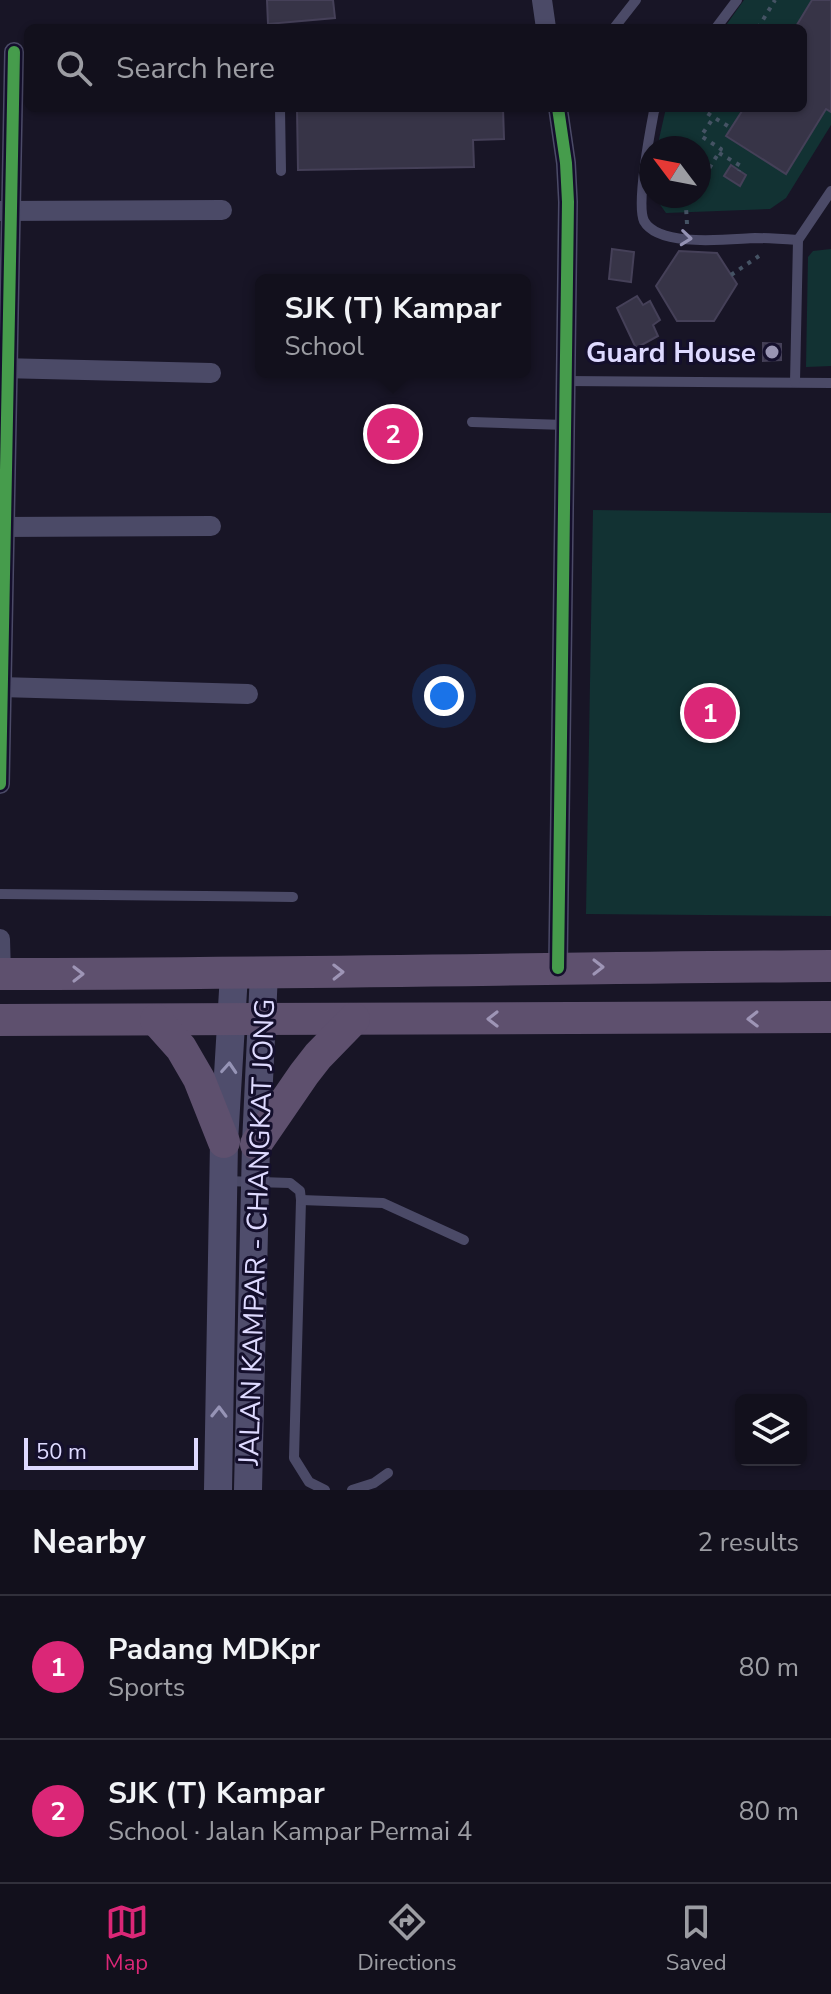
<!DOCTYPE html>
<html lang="en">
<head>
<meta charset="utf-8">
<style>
  body { margin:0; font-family:"Nunito Sans",sans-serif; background:#1f1e29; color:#f1f3f6 }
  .controls { position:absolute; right:24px; bottom:24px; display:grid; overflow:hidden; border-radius:12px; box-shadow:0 2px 6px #0004 }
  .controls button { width:72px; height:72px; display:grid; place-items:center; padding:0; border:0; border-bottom:2px solid #31303b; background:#12101c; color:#f1f3f6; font:40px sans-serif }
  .compass { position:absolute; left:639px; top:136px; width:72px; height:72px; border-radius:50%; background:#12101c; box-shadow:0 2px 6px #0004; rotate:302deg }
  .scale { position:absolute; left:24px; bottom:20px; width:174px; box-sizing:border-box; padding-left:8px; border:4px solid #dedaff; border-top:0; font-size:22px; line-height:28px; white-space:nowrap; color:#dedaff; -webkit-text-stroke:6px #140f2c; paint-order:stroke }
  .you { position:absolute; left:444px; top:696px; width:28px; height:28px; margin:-20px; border:6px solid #fff; border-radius:50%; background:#1a73e8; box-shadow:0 0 0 12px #1a73e833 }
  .badge { display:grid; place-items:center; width:52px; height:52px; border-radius:50%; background:#db2777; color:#fff; font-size:26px; font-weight:700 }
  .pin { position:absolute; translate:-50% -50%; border:4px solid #fff; box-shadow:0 2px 8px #0006 }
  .popup { position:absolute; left:255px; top:274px; width:276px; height:104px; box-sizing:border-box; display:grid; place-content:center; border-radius:12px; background:#12101c; filter:drop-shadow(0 2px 6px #0005); font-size:26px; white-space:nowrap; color:#9c9da3 }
  .popup b { font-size:30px; color:#f1f3f6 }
  .popup::after { content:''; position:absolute; left:50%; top:100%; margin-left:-16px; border:16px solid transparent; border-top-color:#12101c }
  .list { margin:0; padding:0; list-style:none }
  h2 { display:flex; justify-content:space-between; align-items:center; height:104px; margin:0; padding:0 32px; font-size:34px }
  h2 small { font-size:26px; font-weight:400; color:#9c9da3 }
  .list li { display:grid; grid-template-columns:52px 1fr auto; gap:24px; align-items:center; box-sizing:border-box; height:144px; padding:0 32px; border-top:2px solid #31303b }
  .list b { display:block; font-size:30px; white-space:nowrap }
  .list p { margin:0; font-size:26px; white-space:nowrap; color:#9c9da3 }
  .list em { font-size:26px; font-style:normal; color:#9c9da3 }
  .icon { flex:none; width:44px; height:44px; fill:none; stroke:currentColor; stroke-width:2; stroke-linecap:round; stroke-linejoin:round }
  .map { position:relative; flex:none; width:831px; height:1490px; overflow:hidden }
  .search { position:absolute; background:#12101c; box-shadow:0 2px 6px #0004; left:24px; right:24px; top:24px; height:88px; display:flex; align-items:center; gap:20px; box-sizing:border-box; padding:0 28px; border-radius:12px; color:#9c9da3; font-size:30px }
  .sheet { height:392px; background:#12101c }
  nav { display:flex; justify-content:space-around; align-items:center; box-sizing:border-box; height:112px; border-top:2px solid #31303b; background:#12101c; font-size:22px; color:#9c9da3 }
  nav a { display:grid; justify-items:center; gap:4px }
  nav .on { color:#db2777 }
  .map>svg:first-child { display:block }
  .green { fill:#123233 }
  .building { fill:#373447; stroke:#454058; stroke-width:2 }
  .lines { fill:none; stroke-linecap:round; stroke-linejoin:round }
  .path { stroke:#455364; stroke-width:4; stroke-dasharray:4 6; stroke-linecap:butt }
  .service { stroke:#4b4a67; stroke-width:10 }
  .minor { stroke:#4b4a67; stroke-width:20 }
  .secondary { stroke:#4f4d6c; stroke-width:28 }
  .trunk { stroke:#5e506e; stroke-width:32 }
  .cycleway-casing { stroke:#140f2c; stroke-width:17 }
  .cycleway { stroke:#469c4c; stroke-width:12 }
  .oneway { stroke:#9492b3 }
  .oneway2 { stroke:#9e95b6 }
  .oneway3 { stroke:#9694b6 }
  .poi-dot { fill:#9995b3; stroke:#140f2c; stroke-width:3 }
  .labels { text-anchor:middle; stroke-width:6; stroke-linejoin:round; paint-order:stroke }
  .poi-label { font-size:28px; font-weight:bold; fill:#dedaff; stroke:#140f2c; text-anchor:end }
  .street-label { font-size:28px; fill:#dedaff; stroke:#140f2c }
</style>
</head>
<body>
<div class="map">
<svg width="831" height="1490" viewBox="0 0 831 1490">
  <rect width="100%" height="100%" fill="#181526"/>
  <g class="green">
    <polygon points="744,0 831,0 831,125 786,198 770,209 666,213 654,196 699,196 699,148 657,148 666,108 803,108 803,28 724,28"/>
    <polygon points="831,249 831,366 806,367 808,257 813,251"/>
    <polygon points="593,510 831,513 831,916 586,914"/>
  </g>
  <g class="building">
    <polygon points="267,0 333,0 335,18 268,24"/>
    <polygon points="812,0 831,0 831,112 826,109 786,174 726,136 744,108 803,108 803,28 795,28"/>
    <polygon points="297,108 503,108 504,139 473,140 474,167 298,170"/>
    <polygon points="731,165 746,175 740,186 724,176"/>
    <polygon points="612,249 634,252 631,282 609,279"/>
    <polygon points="679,251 717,253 737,284 714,321 677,321 656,286"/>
    <polygon points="637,296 643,305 650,301 660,320 653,325 658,336 636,348 617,308"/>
    <polygon points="763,343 781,344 781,360 763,361"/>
  </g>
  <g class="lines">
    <g class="path">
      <polyline points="758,28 775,0"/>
      <polyline points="699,108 731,128"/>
      <polyline points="719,153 741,166 739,171"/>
      <polyline points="699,185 721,149 701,136 714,117"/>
      <polyline points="687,224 686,207 692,196"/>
      <polyline points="731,275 759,256"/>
    </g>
    <g class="service">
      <polyline points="614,28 636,0"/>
      <polyline points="716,28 737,0"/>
      <polyline points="280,108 281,171"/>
      <path d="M656 108 654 111C650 132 636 204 644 221 659 248 729 239 755 238 770 238 784 239 798 240L831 191"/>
      <polyline points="566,381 831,383"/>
      <polyline points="795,382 798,240"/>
      <polyline points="472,422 566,425"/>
      <polyline points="0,894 293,897"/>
      <polyline points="226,1181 290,1183 300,1191 301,1200 294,1458 309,1482 325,1490"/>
      <polyline points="301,1200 383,1203 464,1240"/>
      <polyline points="352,1490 374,1483 388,1473"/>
    </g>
    <g class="minor">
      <polyline points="542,0 546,28"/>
      <polyline points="558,108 566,163 568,202 558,968"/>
      <polyline points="0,211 222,210"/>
      <polyline points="0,368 211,373"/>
      <polyline points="0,527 211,526"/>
      <polyline points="0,687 248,694"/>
      <polyline points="0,784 14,52"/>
      <polyline points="0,939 1,974"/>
    </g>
    <g class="secondary">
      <polyline points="218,1490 224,1142 234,974"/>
      <polyline points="248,1490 256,1144 264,973"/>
    </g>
    <g class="trunk">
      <path d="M0 974C277 974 554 968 831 966"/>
      <polyline points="0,1020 831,1017"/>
      <polyline points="156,1020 181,1048 199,1079 224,1142"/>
      <polyline points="256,1144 304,1074 318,1056 354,1019"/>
    </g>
    <g class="cycleway-casing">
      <g id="cycleway">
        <polyline points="558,108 566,163 568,202 558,968"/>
        <polyline points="0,784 14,52"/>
      </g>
    </g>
    <use href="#cycleway" class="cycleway"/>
  </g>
  <defs><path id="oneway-chevron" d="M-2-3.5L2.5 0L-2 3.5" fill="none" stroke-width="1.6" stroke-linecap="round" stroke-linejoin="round" transform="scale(2)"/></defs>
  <use class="oneway" href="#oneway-chevron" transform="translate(686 238) rotate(6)"/>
  <g class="oneway2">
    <use href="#oneway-chevron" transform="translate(598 967)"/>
    <use href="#oneway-chevron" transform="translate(338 972) rotate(-1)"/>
    <use href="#oneway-chevron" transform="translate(78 974)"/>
    <use href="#oneway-chevron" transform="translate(493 1019) rotate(180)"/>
    <use href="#oneway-chevron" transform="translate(753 1019) rotate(179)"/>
  </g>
  <g class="oneway3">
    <use href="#oneway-chevron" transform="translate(229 1068) rotate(-86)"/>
    <use href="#oneway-chevron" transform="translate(219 1412) rotate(-89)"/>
  </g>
  <circle class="poi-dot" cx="772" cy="352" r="8"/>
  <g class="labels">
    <g class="poi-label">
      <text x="756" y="362">Guard House</text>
    </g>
    <g class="street-label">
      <text transform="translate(256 1232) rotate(-88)" y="10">JALAN KAMPAR - CHANGKAT JONG</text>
    </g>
  </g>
</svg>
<div class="controls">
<button><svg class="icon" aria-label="layers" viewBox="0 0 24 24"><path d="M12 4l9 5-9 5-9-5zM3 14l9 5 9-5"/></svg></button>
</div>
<svg class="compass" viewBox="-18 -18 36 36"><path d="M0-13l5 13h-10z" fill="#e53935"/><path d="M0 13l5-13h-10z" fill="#9c9da3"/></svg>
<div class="scale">50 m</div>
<div class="you"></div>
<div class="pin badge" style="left:710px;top:713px">1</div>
<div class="pin badge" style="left:393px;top:434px">2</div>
<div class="popup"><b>SJK (T) Kampar</b>School</div>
<div class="search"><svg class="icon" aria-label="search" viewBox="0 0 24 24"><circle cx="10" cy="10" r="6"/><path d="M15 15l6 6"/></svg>Search here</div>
</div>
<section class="sheet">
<h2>Nearby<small>2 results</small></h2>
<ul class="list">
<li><span class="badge">1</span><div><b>Padang MDKpr</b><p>Sports</p></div><em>80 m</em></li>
<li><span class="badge">2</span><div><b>SJK (T) Kampar</b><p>School · Jalan Kampar Permai 4</p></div><em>80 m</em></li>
</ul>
</section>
<nav>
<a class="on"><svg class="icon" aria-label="map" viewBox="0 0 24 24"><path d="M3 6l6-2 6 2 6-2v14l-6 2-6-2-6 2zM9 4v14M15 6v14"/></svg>Map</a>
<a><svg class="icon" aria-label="directions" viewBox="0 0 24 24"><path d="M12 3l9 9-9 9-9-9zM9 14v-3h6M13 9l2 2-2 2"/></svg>Directions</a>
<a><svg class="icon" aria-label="saved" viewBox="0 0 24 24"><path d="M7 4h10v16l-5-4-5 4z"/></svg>Saved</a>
</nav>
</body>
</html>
